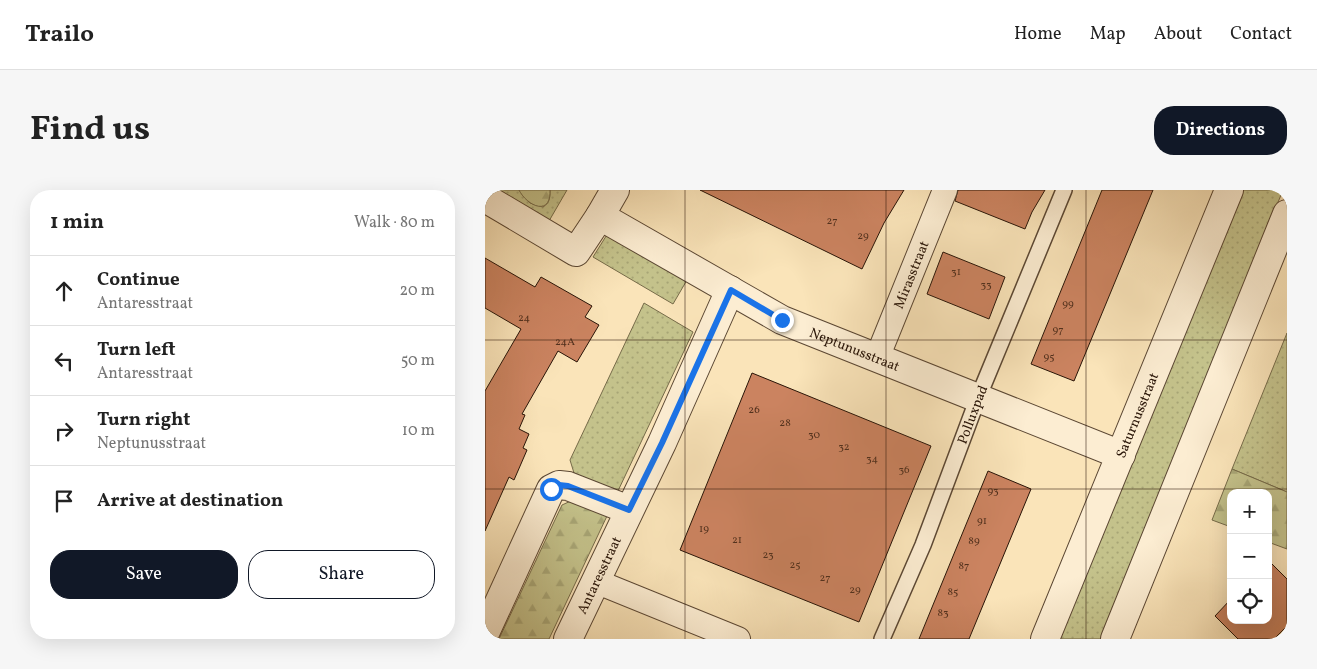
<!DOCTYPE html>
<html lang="en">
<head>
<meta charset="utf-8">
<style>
  body { margin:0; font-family:Vollkorn,serif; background:#f6f6f6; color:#222 }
  .controls { position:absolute; right:15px; bottom:15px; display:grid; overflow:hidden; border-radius:10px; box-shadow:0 5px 20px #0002 }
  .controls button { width:45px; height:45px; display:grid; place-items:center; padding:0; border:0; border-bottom:1px solid #e0e0e0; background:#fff; color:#222; font:25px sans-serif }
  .stop { position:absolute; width:15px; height:15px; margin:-11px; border:4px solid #1a73e8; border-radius:50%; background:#fff }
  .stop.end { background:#1a73e8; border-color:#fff; box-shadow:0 1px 5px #0008 }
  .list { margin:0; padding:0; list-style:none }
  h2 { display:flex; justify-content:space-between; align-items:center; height:65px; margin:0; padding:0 20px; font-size:21px }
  h2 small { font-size:16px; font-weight:400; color:#767676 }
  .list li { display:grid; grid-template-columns:32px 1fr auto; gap:15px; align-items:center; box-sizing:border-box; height:70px; padding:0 20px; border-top:1px solid #e0e0e0 }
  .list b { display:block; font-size:19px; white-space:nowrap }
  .list p { margin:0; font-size:16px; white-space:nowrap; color:#767676 }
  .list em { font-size:16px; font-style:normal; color:#767676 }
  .actions { display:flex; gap:10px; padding:15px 20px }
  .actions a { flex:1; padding:11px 0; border:1px solid #111827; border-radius:20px; text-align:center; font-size:18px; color:#111827 }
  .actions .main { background:#111827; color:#fff }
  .icon { flex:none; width:28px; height:28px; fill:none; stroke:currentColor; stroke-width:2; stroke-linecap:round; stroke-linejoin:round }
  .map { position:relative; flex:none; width:802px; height:449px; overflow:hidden; border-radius:20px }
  header { display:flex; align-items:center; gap:30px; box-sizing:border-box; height:70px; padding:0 25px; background:#fff; border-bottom:1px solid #e0e0e0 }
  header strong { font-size:24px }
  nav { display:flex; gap:28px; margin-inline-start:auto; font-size:18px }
  .intro { display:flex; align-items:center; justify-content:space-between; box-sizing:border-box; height:120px; padding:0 30px }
  h1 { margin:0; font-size:35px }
  .button { padding:12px 22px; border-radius:20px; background:#111827; color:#fff; font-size:18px; font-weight:700 }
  main { display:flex; gap:30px; padding:0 30px }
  aside { flex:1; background:#fff; border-radius:20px; box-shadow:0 5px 20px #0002 }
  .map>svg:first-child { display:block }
  .grass { fill:url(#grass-dots); stroke:#766b49 }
  .forest { fill:url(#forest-firs); stroke:#766b49 }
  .building { fill:#cb8360; stroke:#281407 }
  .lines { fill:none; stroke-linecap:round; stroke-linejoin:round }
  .service-casing { stroke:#5c4834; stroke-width:18 }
  .pedestrian-casing { stroke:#5c4834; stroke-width:26 }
  .minor-casing { stroke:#5c4834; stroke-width:30 }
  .tertiary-casing { stroke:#5c4834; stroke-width:30 }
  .service { stroke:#fcedd2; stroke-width:15 }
  .pedestrian { stroke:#fcedd2; stroke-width:24 }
  .minor { stroke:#fcedd2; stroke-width:28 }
  .tertiary { stroke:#fcedd2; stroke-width:28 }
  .route { stroke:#1a73e8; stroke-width:6 }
  .grid { fill:none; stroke:#281407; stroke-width:1; stroke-opacity:0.55 }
  .labels { text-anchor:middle; stroke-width:5; stroke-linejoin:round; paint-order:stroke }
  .number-label { font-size:11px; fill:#51301d }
  .street-label { font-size:14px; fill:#281407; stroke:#fcedd2 }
</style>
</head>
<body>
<header>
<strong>Trailo</strong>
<nav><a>Home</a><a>Map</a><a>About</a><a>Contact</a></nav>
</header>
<div class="intro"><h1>Find us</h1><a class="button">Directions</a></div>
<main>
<aside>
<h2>1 min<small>Walk · 80 m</small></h2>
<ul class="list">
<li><svg class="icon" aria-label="ahead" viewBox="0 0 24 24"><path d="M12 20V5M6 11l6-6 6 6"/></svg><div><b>Continue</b><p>Antaresstraat</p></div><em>20 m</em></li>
<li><svg class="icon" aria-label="left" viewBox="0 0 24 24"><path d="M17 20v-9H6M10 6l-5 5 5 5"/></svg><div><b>Turn left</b><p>Antaresstraat</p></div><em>50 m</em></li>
<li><svg class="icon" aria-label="right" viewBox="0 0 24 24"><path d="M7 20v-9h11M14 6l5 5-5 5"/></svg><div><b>Turn right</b><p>Neptunusstraat</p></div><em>10 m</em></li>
<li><svg class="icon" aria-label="arrive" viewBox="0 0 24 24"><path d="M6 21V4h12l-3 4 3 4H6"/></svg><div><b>Arrive at destination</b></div></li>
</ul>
<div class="actions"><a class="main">Save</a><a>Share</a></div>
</aside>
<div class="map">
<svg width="802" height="449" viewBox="0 0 802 449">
  <defs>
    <pattern id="grass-dots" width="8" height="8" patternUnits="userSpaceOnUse" patternTransform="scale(1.25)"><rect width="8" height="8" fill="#c4c28b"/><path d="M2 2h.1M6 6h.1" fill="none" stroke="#a8a676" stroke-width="1.8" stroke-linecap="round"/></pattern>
    <pattern id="forest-firs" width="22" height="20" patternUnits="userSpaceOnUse" patternTransform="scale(1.25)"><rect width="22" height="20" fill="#c4c28b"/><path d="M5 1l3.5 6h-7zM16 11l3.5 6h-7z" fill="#a8a676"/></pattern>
  </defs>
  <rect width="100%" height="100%" fill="#fae4b9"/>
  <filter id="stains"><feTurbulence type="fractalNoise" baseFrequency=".004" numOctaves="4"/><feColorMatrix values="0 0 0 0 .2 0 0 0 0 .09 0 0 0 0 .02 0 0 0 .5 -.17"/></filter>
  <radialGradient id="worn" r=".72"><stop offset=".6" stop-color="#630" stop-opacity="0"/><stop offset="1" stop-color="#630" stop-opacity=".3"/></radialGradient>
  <g class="grass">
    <path d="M12 0H34L45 13 58 17C65 13 65 7 65 0H82L64 31Z"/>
    <polygon points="755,0 798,0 616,449 573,449"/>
    <polygon points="123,43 202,90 188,114 108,67"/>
    <polygon points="159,113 208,142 132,303 89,283 85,270"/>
    <polygon points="802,143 802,302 747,279"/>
  </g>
  <g class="forest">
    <path d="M34 0H65C66 27 42 16 34 0Z"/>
    <polygon points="747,279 802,302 802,359 783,352 783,303 746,303 746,337 727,330"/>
    <polygon points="88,310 122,326 64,449 14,449 77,315"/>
  </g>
  <g class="building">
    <polygon points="215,0 419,0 399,33 377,79"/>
    <polygon points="473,0 560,0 547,22 540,39 470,11"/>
    <polygon points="617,0 668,0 589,191 546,174"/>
    <polygon points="458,62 520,87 504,129 442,104"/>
    <polygon points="0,68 50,97 56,87 107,116 100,127 114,135 92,172 73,161 37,224 40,225 34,239 44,244 38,258 42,260 29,290 24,287 0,341 0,201 36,139 0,118"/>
    <polygon points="267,183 446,256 374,432 195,360"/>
    <polygon points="503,281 546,299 484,449 434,449"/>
    <polygon points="784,371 802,389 802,436 789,449 753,449 730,426 746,409 746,430 783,430"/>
  </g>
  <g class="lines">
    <g class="service-casing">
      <g id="service">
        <path id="s1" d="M397 449 438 355 493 208 579 0"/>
      </g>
    </g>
    <g class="pedestrian-casing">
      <g id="pedestrian">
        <path id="s2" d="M392 168 460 0"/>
        <polyline points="110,391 253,449"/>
      </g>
    </g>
    <g class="minor-casing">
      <g id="minor">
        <path id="s3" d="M130 0 115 26 297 130 636 265"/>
        <polyline points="0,8 91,62 115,26"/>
        <polyline points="0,443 66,299 74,295 83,296 144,320"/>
        <path id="s4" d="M83 449 177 253 245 100"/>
      </g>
    </g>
    <g class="tertiary-casing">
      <g id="tertiary">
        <path id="s5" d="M560 449 744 0"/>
        <polyline points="630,449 802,24"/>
      </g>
    </g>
    <use href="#service" class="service"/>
    <use href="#pedestrian" class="pedestrian"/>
    <use href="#minor" class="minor"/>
    <use href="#tertiary" class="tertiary"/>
  </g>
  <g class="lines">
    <polyline class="route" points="66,299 74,295 83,296 144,320 177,253 246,100 297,130"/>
  </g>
  <path class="grid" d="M200 0V449M401 0V449M601 0V449M0 150H802M0 299H802"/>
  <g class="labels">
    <g class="number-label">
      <text x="347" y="34">27</text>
      <text x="378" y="49">29</text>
      <text x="471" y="85">31</text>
      <text x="501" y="98">33</text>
      <text x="583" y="117">99</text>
      <text x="39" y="131">24</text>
      <text x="573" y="143">97</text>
      <text x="80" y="155">24A</text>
      <text x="564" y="170">95</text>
      <text x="269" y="223">26</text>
      <text x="300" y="236">28</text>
      <text x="329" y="248">30</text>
      <text x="359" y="260">32</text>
      <text x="387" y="272">34</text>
      <text x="419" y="283">36</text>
      <text x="508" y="304">93</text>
      <text x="497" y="334">91</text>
      <text x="219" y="342">19</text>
      <text x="252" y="353">21</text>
      <text x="489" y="354">89</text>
      <text x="283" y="368">23</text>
      <text x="310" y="378">25</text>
      <text x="479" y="379">87</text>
      <text x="340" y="391">27</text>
      <text x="370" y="403">29</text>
      <text x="468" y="405">85</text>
      <text x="458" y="426">83</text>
    </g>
    <g class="street-label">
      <text dy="5" stroke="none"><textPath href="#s2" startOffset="90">Mirasstraat</textPath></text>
      <text dy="5" stroke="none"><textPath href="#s3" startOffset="318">Neptunusstraat</textPath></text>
      <text dy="5" stroke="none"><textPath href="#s1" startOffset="242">Polluxpad</textPath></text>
      <text dy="5" stroke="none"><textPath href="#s5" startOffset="242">Saturnusstraat</textPath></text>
      <text dy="5" stroke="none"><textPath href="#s4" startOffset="71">Antaresstraat</textPath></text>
    </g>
  </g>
  <rect width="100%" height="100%" filter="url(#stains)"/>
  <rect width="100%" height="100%" fill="url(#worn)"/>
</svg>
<div class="controls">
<button>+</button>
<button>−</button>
<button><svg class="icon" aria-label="locate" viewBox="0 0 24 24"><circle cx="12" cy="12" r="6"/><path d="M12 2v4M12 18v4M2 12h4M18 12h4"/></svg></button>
</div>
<div class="stop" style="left:66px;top:299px"></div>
<div class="stop end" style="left:297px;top:130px"></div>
</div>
</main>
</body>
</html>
